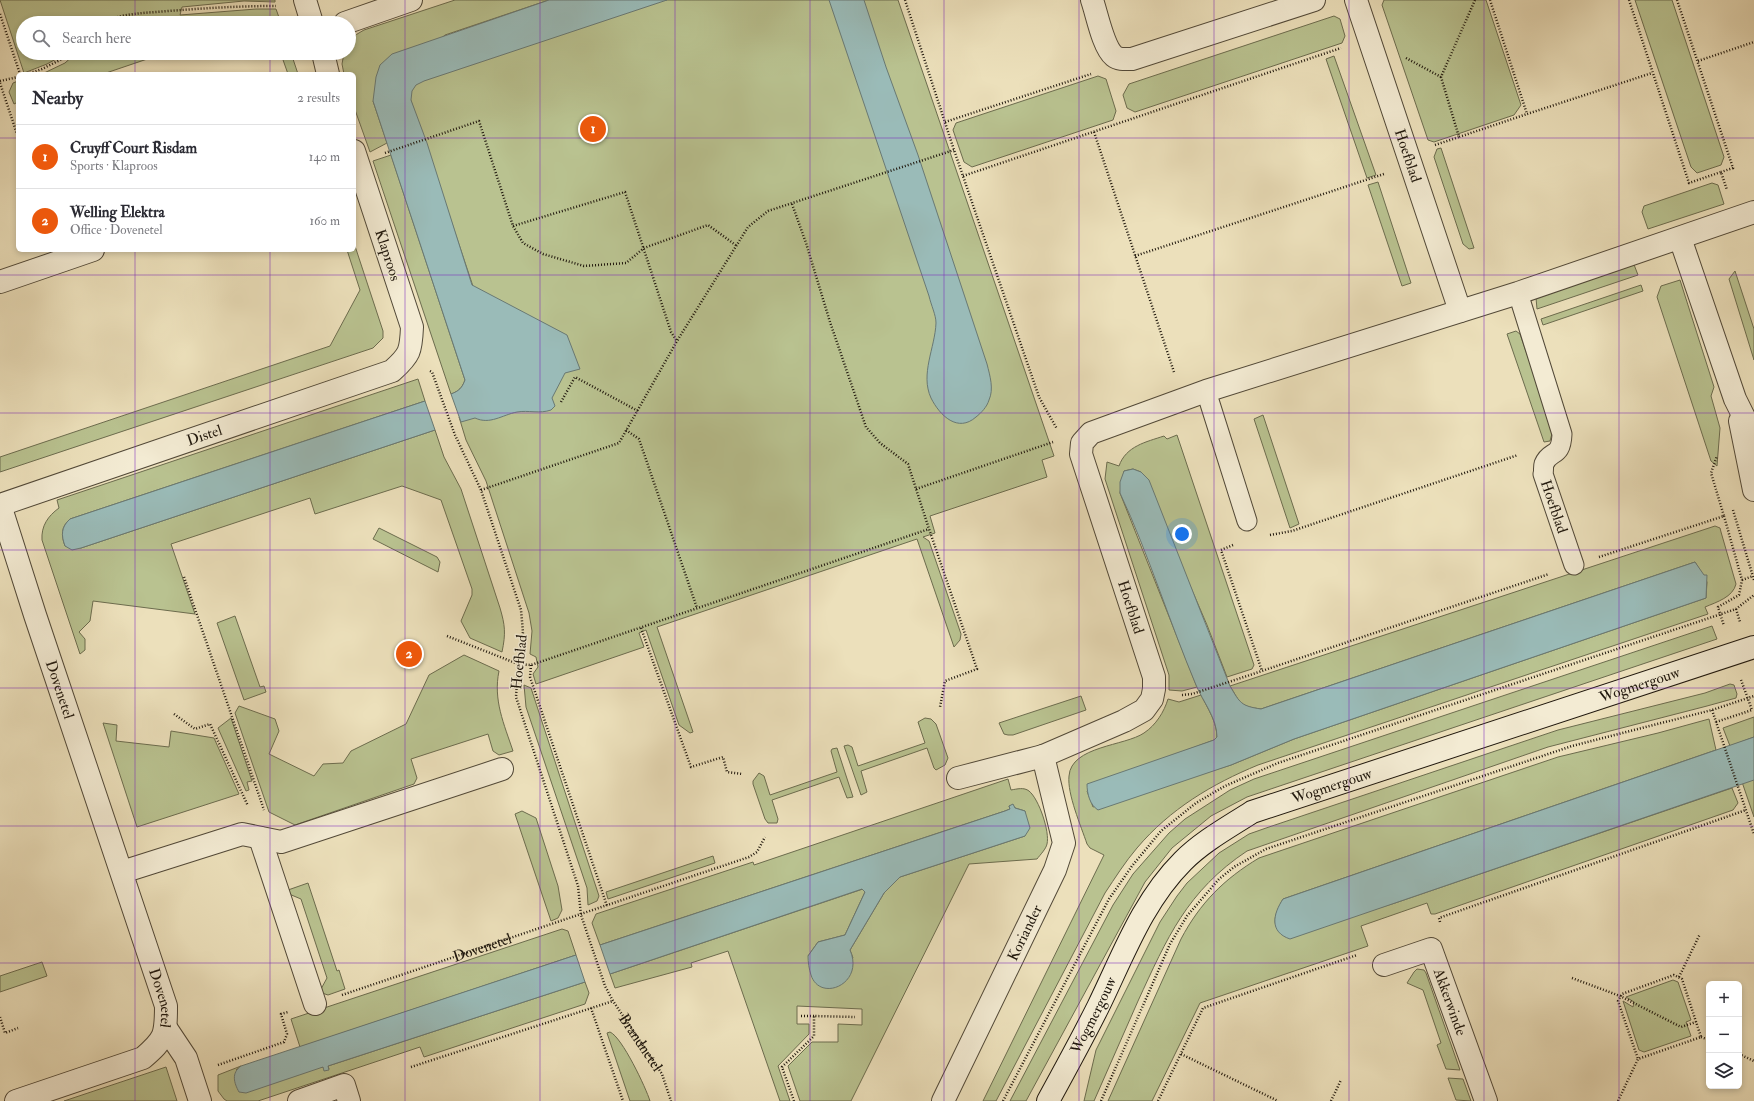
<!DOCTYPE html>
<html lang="en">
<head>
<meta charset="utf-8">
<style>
  body { margin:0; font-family:"IM FELL Double Pica",serif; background:#f2f2f3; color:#2b2b33 }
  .controls { position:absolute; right:12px; bottom:12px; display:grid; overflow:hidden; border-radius:6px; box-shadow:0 2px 6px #0003 }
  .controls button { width:36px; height:36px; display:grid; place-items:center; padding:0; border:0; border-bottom:1px solid #e1e1e2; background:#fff; color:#2b2b33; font:20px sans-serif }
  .you { position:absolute; left:1182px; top:534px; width:14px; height:14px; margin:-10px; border:3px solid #fff; border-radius:50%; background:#1a73e8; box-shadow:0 0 0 6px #1a73e833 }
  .badge { display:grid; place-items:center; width:26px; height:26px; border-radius:50%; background:#ea580c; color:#fff; font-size:13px; font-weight:700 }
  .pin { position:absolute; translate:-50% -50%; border:2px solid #fff; box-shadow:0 1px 4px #0006 }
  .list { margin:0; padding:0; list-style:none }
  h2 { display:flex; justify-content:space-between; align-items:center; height:52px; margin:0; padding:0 16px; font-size:17px }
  h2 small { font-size:13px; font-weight:400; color:#7c7c81 }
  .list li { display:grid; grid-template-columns:26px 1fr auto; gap:12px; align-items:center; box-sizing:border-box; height:64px; padding:0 16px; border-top:1px solid #e1e1e2 }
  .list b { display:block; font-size:15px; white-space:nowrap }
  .list p { margin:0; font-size:13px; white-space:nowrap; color:#7c7c81 }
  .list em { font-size:13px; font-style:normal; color:#7c7c81 }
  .icon { flex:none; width:22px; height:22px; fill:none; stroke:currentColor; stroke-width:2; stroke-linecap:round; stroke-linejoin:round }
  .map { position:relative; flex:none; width:1754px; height:1101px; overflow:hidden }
  .search { position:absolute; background:#fff; box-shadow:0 2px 6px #0003; left:16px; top:16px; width:340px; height:44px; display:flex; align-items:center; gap:10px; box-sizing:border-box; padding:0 14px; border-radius:22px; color:#7c7c81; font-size:15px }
  .panel { position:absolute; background:#fff; box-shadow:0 2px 6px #0003; left:16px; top:72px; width:340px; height:180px; border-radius:6px }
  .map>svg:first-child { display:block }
  .green { fill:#b9c290; stroke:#6c6c4e }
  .water { fill:#9abbb8; stroke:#697974 }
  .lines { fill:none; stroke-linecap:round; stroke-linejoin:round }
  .lane-casing { stroke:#524938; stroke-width:21 }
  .street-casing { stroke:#524938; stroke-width:24 }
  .secondary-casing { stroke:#1f170d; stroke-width:24 }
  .path { stroke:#1f170d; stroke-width:2.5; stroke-dasharray:1 2; stroke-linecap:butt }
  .lane { stroke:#f3ebd3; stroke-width:19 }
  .street { stroke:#f3ebd3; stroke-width:22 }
  .secondary { stroke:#f3ebd3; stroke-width:22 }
  .grid { fill:none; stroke:#7b2cbf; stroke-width:1; stroke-opacity:0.55 }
  .labels { text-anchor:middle; stroke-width:3; stroke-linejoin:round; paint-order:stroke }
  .street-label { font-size:15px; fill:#1f170d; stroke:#f3ebd3 }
</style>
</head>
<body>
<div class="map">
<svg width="1754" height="1101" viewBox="0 0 1754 1101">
  <rect width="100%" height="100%" fill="#ece0bb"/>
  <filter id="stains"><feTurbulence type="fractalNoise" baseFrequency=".005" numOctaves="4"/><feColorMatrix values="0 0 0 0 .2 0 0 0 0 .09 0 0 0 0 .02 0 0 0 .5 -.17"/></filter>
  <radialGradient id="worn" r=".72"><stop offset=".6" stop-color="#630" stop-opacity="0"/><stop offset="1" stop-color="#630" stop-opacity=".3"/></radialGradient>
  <g class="green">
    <polygon points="0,0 275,0 275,2 244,1 182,7 180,15 256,9 276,9 281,23 100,23 97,21 96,23 23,23 23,53 67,53 47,64 24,73"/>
    <path d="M455 0H549L445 35 373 101 387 143 370 152 354 107V74H344L342 64 344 53H349C349 38 352 37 364 30Z"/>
    <polygon points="661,0 898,0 1054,456 1042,460 1047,477 930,516 935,533 923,537 929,541 961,634 960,640 954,647 917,539 657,627 693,732 690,733 679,725 646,630 639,633 644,647 536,684 533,674 538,667 536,657 530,654 532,631 529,613 486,481 466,440 459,417 511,400 406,86"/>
    <polygon points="1384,0 1486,0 1521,105 1514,115 1434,142 1428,140 1382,5"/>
    <polygon points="1635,0 1672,0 1724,157 1721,165 1697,173 1691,167"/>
    <polygon points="1334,16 1340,19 1345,36 1342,43 1135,112 1127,108 1123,95 1129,84"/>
    <polygon points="76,53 165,53 103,74 42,74 65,63"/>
    <polygon points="274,53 291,53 298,74 288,74 282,57"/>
    <polygon points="1334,56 1376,175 1367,178 1326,59"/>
    <polygon points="1098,76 1106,79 1116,111 1113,120 972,167 964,162 953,130 956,123"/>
    <polygon points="18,81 18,102 14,104 9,92 13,83"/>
    <polygon points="1441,148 1474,248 1469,249 1463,244 1434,157 1437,149"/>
    <path d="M391 155 465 380C462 388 459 391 451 394L373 161Z"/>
    <polygon points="1378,182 1411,283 1402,286 1368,185"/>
    <polygon points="1712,183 1718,185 1724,204 1648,229 1642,212 1644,206"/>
    <polygon points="354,243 383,331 383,338 373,348 0,472 0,457 330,346 360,290 347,250 354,250"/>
    <polygon points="1633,262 1638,275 1537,309 1536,298"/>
    <polygon points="1735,271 1754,329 1754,360 1729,279"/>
    <polygon points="1680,280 1714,387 1711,396 1720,428 1717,466 1711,461 1657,297 1661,286"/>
    <polygon points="1641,285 1643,291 1543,325 1541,319"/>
    <polygon points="1516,331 1520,334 1553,430 1550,441 1544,442 1507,334"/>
    <path d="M418 379 425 401 70 519C61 527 61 535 65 546L81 548 435 430 444 457 461 489 500 608C505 625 506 633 502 652L470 638 461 621 472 595V589L441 500 402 486 315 514 310 498 171 544 195 614 93 601 90 621 79 632 85 639V650L80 654 42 540C41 526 48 516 59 508L57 500Z"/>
    <polygon points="1263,415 1299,524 1290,528 1254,419"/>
    <path d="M1177 435 1254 665 1252 669 1227 677 1207 625 1141 472 1133 469 1124 471 1120 493 1197 687 1182 691 1169 690V675L1105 479 1107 462 1119 466C1126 446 1146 442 1164 436L1167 439Z"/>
    <path d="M1715 526 1720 528 1721 532 1736 584C1733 597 1717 602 1705 607L1708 614 1258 765C1212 784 1170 809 1137 848 1125 862 1115 878 1105 893L996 1101H983L1104 855 1090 848 1087 844C1081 826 1067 794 1069 776 1071 746 1125 746 1144 733 1156 725 1164 712 1168 699L1179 702 1201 695C1208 709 1217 722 1217 738L1214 740 1165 758 1087 791 1093 807 1231 765 1294 739 1706 598 1707 582 1695 562 1261 709C1239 706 1241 704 1230 686Z"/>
    <polygon points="379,528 437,557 440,562 438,572 373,539"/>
    <polygon points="235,616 260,687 264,686 266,692 244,700 217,623"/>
    <polygon points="1712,626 1717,639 1247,797 1211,816 1172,848 1145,882 1026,1101 1010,1101 1113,905 1133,874 1169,833 1185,819 1230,790 1254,779"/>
    <path d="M464 655 499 671C493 700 504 724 513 751L499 755 493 751 488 734 411 759 417 778 414 784 295 825 269 812 235 713 239 706 275 719 279 731 269 754 314 776 323 764 343 763 351 751 406 724 429 675Z"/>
    <path d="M1730 684 1734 685 1737 694 1736 698 1707 706 1548 747 1247 851C1187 891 1167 938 1138 1001 1123 1034 1109 1068 1094 1101H1084L1096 1050 1160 922 1177 896 1187 883 1219 853 1249 834 1269 827 1558 730 1705 693Z"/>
    <polygon points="524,685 531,688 599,896 597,901 588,905 587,888 526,707"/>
    <polygon points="1081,696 1086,710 1013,735 1008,735 1004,734 999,723"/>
    <polygon points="1754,717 1754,737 1730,746 1723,728"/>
    <polygon points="231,718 252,781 247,782 249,790 246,791 218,728"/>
    <polygon points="925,718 931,719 936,724 948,758 945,765 936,770 934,768 927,748 861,771 867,792 861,795 844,746 848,745 852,747 858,766 925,743 918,722"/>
    <path d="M1709 719 1716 750 1283 899C1275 914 1269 926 1286 937L1395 903 1732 788 1738 803 1733 810 1435 914H1431L1427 903 1361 926 1368 946 1200 1003 1152 1101H1108L1181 939C1200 903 1224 879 1259 858L1558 757 1658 733Z"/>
    <polygon points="103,723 117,725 116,741 169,747 171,731 214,738 239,794 137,827"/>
    <polygon points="837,748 853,797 847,798 839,777 772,800 778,819 777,823 768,823 765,819 753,784 753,781 759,773 764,776 770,795 837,772 831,751 832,749"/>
    <path d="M1008 779 1011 790C1017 789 1024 787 1029 791 1039 799 1050 832 1047 844 1046 849 1040 855 1037 859L969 864 851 1101H800L788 1066 812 1042H838V1024L862 1025V1009L797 1006V1024H809V1034L778 1066 790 1101H780L728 951 691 963 692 967 615 988 610 974 863 889 865 892 845 935 818 942 808 956 853 958 850 950 884 893 900 877 1025 836V811L1015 808 1013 805 1009 806 1010 809 1005 811 600 945 592 923 596 914 753 862 754 865Z"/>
    <polygon points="1754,779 1754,817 1742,782"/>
    <polygon points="522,811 536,818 558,886 562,910 558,918 551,921 515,814"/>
    <polygon points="713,856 715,863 608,899 606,892"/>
    <polygon points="308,883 337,971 339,970 345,989 328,995 322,993 321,989 327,978 301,899 289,894 288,890"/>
    <polygon points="562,929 568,931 576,955 300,1047 291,1019"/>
    <polygon points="42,962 47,976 0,992 0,976"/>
    <polygon points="1417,969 1424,970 1426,973 1460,1070 1446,1069 1437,1045 1441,1043 1423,990 1407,983 1414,972"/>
    <polygon points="1673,980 1678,982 1691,1020 1686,1022 1691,1036 1644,1052 1639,1050 1623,1001 1633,1007 1634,1002 1626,997"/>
    <polygon points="585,982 589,993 585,1004 424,1057 420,1047 258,1101 227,1101 224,1099 218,1091 218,1075 241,1066 236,1070 324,1067 329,1069 328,1066"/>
    <path d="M610 1032C622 1037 646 1088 650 1101H630L607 1033Z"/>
    <polygon points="166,1067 177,1101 64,1101"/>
    <polygon points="1448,1078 1463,1079 1471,1101 1456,1100"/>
  </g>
  <g class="water">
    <path d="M549 0H667L424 81 416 85 412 91 411 100 427 143 472 285 567 335 580 369 565 373 552 398 555 406 551 410C540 414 528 410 517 412 502 415 490 425 475 418L461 422 451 394C459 391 462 388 465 380L373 101 376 77 380 65 392 54Z"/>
    <path d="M829 0H864L886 67 918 155 987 364C990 376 994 389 989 400 987 407 981 413 976 417 958 433 940 416 931 398 920 374 935 348 936 323 936 315 931 305 929 296Z"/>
    <path d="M425 401 435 430 81 548 72 550 65 546C61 535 61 527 70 519Z"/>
    <path d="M1133 469 1141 472 1149 480 1230 686C1240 703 1241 706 1261 709L1695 562 1704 575H1707L1706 598 1294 739 1231 765 1098 810C1090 805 1087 794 1087 784L1214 740 1217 737C1217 718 1203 702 1196 685 1169 621 1149 555 1120 493V482L1124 471Z"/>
    <path d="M1754 737V780L1290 939C1269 932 1273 914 1283 899Z"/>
    <path d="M1013 804 1015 808 1025 811 1030 828 1025 836 900 877 884 893 850 950C865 984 820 1003 811 975 809 969 808 962 808 956L818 942 845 935 865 892 862 889 610 974 600 945 1005 811 1010 809 1009 806Z"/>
    <path d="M576 955 585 982 328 1066 329 1070 324 1071 323 1067 246 1093 239 1092C234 1083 231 1073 241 1066Z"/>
  </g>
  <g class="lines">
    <g class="lane-casing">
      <g id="lane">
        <path id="s3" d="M1518 293 1562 434C1561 459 1550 449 1544 464 1543 467 1544 471 1543 474L1574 565"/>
        <polyline points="1206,391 1247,521"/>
      </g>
    </g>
    <g class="street-casing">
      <g id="street">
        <polyline points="305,0 312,23"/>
        <path d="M1092 0C1097 14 1103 47 1114 56 1119 60 1126 59 1132 59L1314 0"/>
        <path id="s4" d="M1356 0 1460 311"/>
        <polyline points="345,23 411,0"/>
        <polyline points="323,53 328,74"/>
        <polyline points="1680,238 1735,399 1754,437"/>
        <polyline points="0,282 93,250"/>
        <polyline points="1740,421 1754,490"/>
        <path id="s5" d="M0 505 35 615 166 1006C166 1035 165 1039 143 1058L16 1101"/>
        <path id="s6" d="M0 505 392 371C410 355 411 351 412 327L354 151"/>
        <polyline points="958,778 1043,756 1124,721 1144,710 1152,699 1154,689 1154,677 1081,454 1082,443 1091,433 1206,391 1518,293 1754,212"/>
        <polyline points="260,838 315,1004"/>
        <polyline points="122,872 242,834 281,842 502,769"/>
        <path id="s7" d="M1384 965 1431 949 1486 1101"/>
        <polyline points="166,1028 186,1058 200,1101"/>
        <polyline points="299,1101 344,1085 349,1101"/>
        <path id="s8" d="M943 1101 1055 870 1064 843 1043 756"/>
      </g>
    </g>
    <g class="secondary-casing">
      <g id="secondary">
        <path id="s9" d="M1048 1101C1065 1070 1082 1039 1098 1007 1123 956 1142 902 1183 861 1203 841 1229 827 1252 812L1754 647"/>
      </g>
    </g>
    <g class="path">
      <polyline points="905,0 954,150 1039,397 1057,429"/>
      <polyline points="1475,0 1441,77 1459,137 1527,114"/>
      <polyline points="1490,0 1527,114 1652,73"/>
      <polyline points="1629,0 1689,183 1721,172 1727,190"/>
      <polyline points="1677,0 1733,168 1721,172"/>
      <polyline points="0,14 20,74"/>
      <path d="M100 23C122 13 145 13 169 11 205 8 240 6 276 6"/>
      <polyline points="1406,58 1441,77"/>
      <polyline points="1698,61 1754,42"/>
      <polyline points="27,74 42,69 74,53"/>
      <polyline points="0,81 18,77"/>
      <polyline points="0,83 18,137"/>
      <polyline points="945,122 1091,74"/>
      <polyline points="1094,132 1174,372"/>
      <polyline points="1435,145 1459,137"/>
      <polyline points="385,153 479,121 513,226 523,243 543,254 584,266 626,263 644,248 708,225 737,246"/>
      <polyline points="963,176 1341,48"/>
      <polyline points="792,204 806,243 830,322 866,427 880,443 908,464 929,529 977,669 945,681 940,707"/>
      <polyline points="513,226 625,192 671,332 677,341"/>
      <polyline points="1135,256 1384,174"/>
      <path id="s1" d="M430 371 432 372 455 435 481 490 521 610 523 632 518 664 516 697 578 886 581 915 605 986 613 1001 662 1074 671 1101"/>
      <polyline points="561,402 575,377 638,411"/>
      <polyline points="626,430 639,439 697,608"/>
      <polyline points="916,489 1053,442"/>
      <polyline points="481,490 619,443 677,341 748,227 768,211 954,150"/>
      <polyline points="1733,510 1754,580"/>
      <polyline points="1724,516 1742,580 1739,595 1718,607 1724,626"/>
      <polyline points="1270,535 1292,531 1518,455"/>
      <polyline points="1233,545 1221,550 1262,671"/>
      <polyline points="1599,557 1724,516 1711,473 1717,456"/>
      <polyline points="184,577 264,810"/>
      <polyline points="1742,580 1753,576"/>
      <polyline points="1736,609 1740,622"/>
      <polyline points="641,628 691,767 723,757 727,772 742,774"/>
      <polyline points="447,636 518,664 531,665 929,529"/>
      <polyline points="531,665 530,677 607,906"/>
      <polyline points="1182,695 1192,694 1247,676 1549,574"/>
      <polyline points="1712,710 1754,834"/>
      <polyline points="174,714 195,729 210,724 248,806"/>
      <polyline points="1716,722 1752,710 1741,680"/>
      <polyline points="1440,922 1439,918 1746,810"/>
      <polyline points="1679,977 1700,934"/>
      <polyline points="1572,978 1620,996 1681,1027 1696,1022"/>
      <path id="s2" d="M342 995 749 857 757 852 765 837"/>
      <polyline points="591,1008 623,1101"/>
      <polyline points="801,1016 814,1016"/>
      <polyline points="0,1017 5,1033 18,1028"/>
      <polyline points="1701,1037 1709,1040"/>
      <polyline points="1181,1054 1278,1101"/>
      <polyline points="1739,1054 1754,1061"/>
      <polyline points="218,1065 284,1042 287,1034 281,1014 288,1012"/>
      <polyline points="411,1067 613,1001"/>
      <polyline points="794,1101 782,1067 814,1036 814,1016 855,1017"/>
      <polyline points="1003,1101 1109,899 1132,866 1161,831 1196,803 1225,786 1278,763 1736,609 1754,595"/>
      <polyline points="1101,1101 1170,944 1187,916 1219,879 1234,867 1266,849 1572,746 1712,710 1754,696"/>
      <polyline points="1158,1101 1203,1008 1357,955"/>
      <polyline points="1331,1101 1341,1080"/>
      <polyline points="1618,1101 1638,1059 1701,1037 1682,979 1674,975 1622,994 1618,1001 1638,1059"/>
    </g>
    <use href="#lane" class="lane"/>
    <use href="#street" class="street"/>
    <use href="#secondary" class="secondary"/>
  </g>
  <path class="grid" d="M135 0V23M270 0V23M405 0V1101M540 0V1101M675 0V1101M810 0V1101M944 0V1101M1079 0V1101M1214 0V1101M1349 0V1101M1484 0V1101M1619 0V1101M135 53V74M270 53V74M0 138H18M354 138H1754M135 250V1101M270 250V1101M0 275H1754M0 413H1754M0 550H1754M0 688H1754M0 826H1754M0 963H1754"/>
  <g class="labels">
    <g class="street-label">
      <text dy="5" stroke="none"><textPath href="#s4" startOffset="164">Hoefblad</textPath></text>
      <text transform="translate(388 255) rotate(72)" y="5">Klaproos</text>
      <text dy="5" stroke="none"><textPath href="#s6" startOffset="216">Distel</textPath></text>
      <text dy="5" stroke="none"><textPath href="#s3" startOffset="229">Hoefblad</textPath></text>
      <text transform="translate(1131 607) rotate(72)" y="5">Hoefblad</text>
      <text transform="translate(519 662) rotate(-84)" y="5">Hoefblad</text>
      <text dy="5" stroke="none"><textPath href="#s9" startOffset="769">Wogmergouw</textPath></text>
      <text dy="5" stroke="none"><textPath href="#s5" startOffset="194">Dovenetel</textPath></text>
      <text dy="5" stroke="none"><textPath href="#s9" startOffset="445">Wogmergouw</textPath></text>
      <text dy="5" stroke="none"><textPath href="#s8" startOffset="187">Koriander</textPath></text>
      <text dy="5" stroke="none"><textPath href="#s2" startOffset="148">Dovenetel</textPath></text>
      <text dy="5" stroke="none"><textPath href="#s5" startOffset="519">Dovenetel</textPath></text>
      <text dy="5" stroke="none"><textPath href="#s7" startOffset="106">Akkerwinde</textPath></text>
      <text dy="5" stroke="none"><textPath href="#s9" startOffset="97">Wogmergouw</textPath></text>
      <text dy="5" stroke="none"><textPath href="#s1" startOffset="714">Brandnetel</textPath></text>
    </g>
  </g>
  <rect width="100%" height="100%" filter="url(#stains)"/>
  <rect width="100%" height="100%" fill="url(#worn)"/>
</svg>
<div class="controls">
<button>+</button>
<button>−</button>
<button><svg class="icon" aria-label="layers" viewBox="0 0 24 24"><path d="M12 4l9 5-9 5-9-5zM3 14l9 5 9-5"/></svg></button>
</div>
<div class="you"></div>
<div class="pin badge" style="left:593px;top:129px">1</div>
<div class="pin badge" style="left:409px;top:654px">2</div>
<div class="search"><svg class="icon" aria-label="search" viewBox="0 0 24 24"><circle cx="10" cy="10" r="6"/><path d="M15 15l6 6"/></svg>Search here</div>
<section class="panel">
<h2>Nearby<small>2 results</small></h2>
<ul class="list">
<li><span class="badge">1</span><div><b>Cruyff Court Risdam</b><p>Sports · Klaproos</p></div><em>140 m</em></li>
<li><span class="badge">2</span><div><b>Welling Elektra</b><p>Office · Dovenetel</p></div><em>160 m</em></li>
</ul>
</section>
</div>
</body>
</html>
